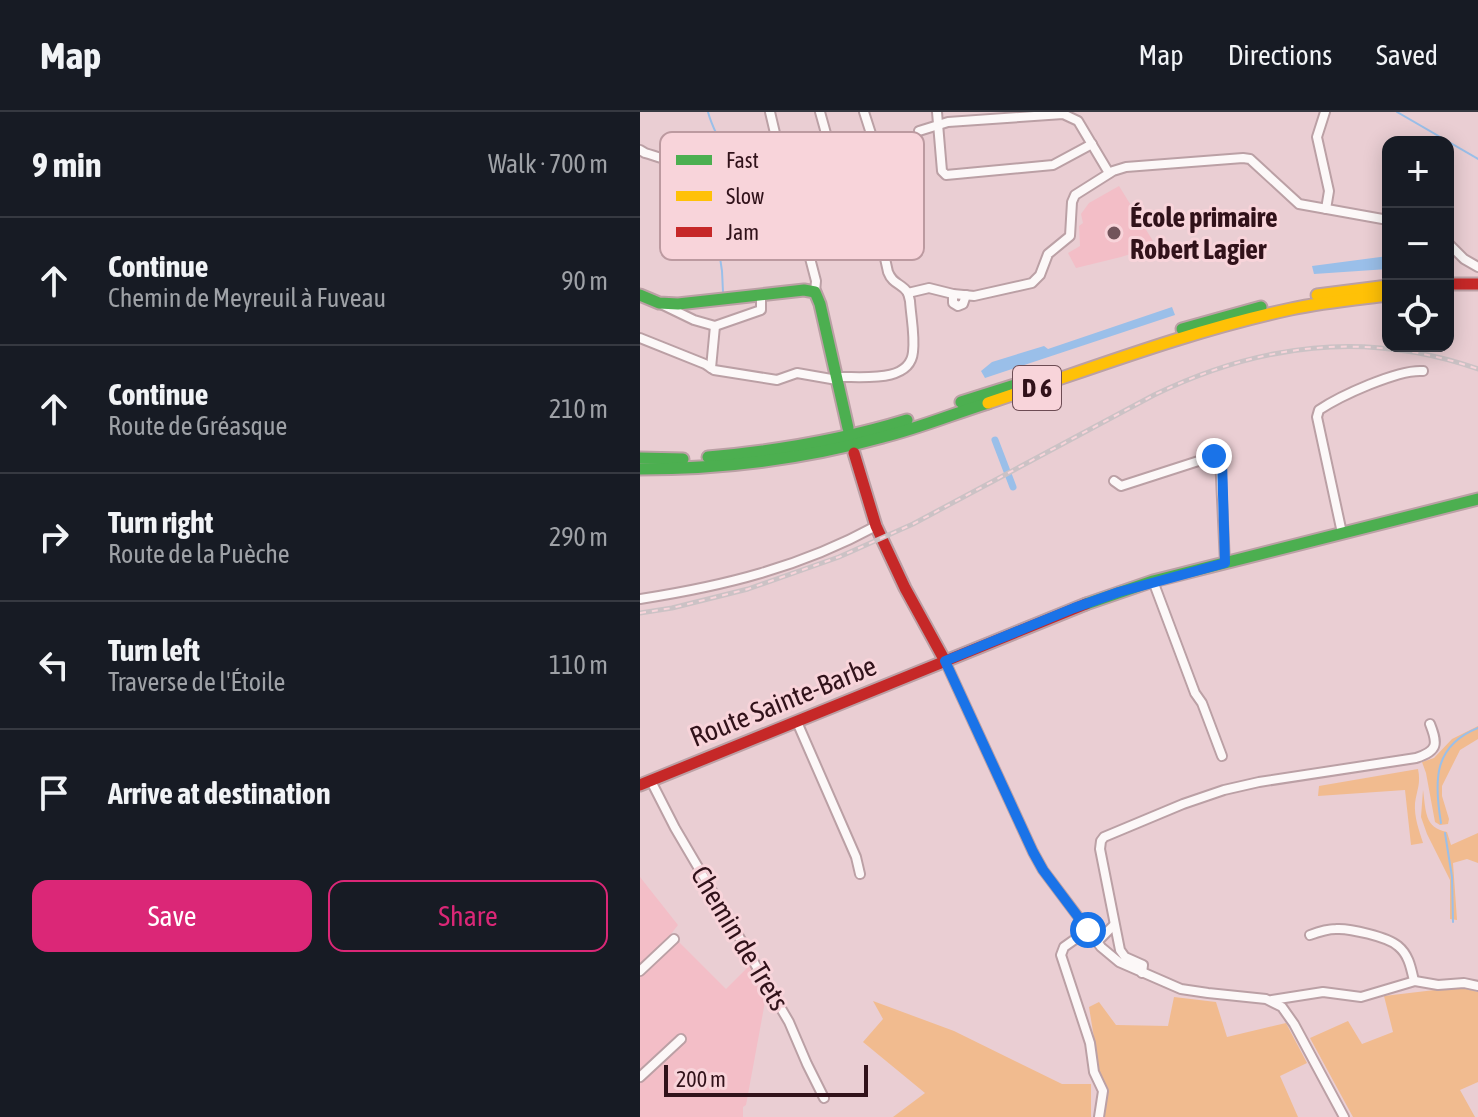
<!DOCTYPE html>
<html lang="en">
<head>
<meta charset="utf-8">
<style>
  body { margin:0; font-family:"Asap Condensed",sans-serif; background:#242831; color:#f1f3f6 }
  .controls { position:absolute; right:24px; top:24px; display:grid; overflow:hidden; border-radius:16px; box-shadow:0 4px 20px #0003 }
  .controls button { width:72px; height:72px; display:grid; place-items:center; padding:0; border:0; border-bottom:2px solid #363941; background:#171b24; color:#f1f3f6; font:40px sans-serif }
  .scale { position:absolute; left:24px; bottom:20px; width:204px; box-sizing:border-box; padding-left:8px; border:4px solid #31121a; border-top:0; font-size:22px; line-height:28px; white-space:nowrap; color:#31121a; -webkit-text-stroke:6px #f8d4da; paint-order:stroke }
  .stop { position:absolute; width:24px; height:24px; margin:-18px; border:6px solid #1a73e8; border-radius:50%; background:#fff }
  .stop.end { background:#1a73e8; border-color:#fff; box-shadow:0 2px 8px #0008 }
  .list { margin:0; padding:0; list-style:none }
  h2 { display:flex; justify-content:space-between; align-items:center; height:104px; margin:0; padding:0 32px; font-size:34px }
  h2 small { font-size:26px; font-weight:400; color:#9ea1a6 }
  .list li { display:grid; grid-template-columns:52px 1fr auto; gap:24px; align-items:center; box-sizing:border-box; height:128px; padding:0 32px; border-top:2px solid #363941 }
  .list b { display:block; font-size:30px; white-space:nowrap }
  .list p { margin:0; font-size:26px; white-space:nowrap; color:#9ea1a6 }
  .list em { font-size:26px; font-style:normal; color:#9ea1a6 }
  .actions { display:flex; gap:16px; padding:24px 32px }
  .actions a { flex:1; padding:18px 0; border:2px solid #db2777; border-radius:16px; text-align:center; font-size:28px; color:#db2777 }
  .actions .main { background:#db2777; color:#fff }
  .icon { flex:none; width:44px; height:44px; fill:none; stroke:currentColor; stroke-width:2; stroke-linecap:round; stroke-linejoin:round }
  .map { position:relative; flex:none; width:838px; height:1005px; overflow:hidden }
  header { display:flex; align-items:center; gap:48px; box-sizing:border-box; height:112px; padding:0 40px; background:#171b24; border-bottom:2px solid #363941 }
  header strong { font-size:38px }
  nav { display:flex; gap:44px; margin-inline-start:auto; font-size:28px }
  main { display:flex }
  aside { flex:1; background:#171b24 }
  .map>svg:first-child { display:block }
  .built { fill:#f3bec7 }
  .green { fill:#f1bb8f }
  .water { fill:#9abfe9 }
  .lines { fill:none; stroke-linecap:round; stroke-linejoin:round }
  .stream { stroke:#9abfe9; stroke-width:2 }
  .canal { stroke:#9abfe9; stroke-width:7 }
  .street-casing { stroke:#bba0a5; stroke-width:12 }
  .fast-casing { stroke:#bba0a5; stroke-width:15 }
  .slow-casing { stroke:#bba0a5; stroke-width:15 }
  .jam-casing { stroke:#bba0a5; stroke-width:15 }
  .street { stroke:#fcf8f8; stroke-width:8 }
  .fast { stroke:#4caf50; stroke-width:11 }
  .slow { stroke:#ffc107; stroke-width:11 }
  .jam { stroke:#c62828; stroke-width:11 }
  .rail-casing { stroke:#cbc2c5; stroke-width:5 }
  .rail { stroke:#f8d4da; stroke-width:2; stroke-dasharray:6; stroke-linecap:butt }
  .route { stroke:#1a73e8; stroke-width:10 }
  .poi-dot { fill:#72545b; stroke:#f8d4da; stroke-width:3 }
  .labels { text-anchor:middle; stroke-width:6; stroke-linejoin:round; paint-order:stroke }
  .shield { fill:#f8d4da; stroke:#6d4c54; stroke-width:2 }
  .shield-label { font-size:26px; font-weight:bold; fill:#31121a }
  .poi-label { font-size:28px; font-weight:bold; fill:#31121a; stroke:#f8d4da; text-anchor:start }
  .street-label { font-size:28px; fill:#31121a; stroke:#f8d4da }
  .key { fill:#f8d4da; stroke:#bc9aa0; stroke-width:2 }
  .key-label { font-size:22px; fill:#31121a }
</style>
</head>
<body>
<header>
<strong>Map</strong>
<nav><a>Map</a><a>Directions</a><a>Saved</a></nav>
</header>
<main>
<aside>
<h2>9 min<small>Walk · 700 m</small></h2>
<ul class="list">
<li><svg class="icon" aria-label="ahead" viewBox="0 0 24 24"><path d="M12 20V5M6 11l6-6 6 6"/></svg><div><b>Continue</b><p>Chemin de Meyreuil à Fuveau</p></div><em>90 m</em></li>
<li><svg class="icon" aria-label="ahead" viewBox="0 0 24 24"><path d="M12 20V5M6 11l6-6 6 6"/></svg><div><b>Continue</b><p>Route de Gréasque</p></div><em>210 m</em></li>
<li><svg class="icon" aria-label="right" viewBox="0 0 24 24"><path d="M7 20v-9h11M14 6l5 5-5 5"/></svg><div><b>Turn right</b><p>Route de la Puèche</p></div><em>290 m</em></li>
<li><svg class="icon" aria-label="left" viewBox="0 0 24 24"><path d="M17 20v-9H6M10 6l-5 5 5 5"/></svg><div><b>Turn left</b><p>Traverse de l'Étoile</p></div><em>110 m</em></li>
<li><svg class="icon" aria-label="arrive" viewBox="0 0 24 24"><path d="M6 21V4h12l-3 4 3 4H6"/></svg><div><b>Arrive at destination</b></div></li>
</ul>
<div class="actions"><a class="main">Save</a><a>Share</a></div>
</aside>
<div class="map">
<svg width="838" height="1005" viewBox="0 0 838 1005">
  <rect width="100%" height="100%" fill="#eaced3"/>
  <g class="built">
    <polygon points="479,74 513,129 512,132 500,139 481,145 436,156 428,141 440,134 439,114 443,111 441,102 449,91"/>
    <polygon points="0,765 38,813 31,822 86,877 110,853 127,879 106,993 103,995 103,1005 0,1005"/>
  </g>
  <g class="green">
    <polygon points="838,614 838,627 820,638 802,674 802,684 809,707 808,712 800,713 795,710 786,661 782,650 794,646 812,627"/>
    <path d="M778 657C781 672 777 677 775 691 774 705 779 718 783 731L771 733 765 678 678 684 679 674Z"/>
    <path d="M783 678C786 698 784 716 807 720L811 733 838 721V751L827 747 813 751 817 808 810 807V768L787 722 781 705Z"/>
    <polygon points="820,875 838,880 838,970 820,978 835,1005 713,1005 670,926 708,909 722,932 753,920 744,884"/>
    <polygon points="534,885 576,890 587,925 646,911 667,951 640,964 658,1005 455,1005 460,963 449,895 459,890 476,913 528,914"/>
    <polygon points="233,889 314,919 422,972 451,972 451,1005 253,1005 285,981 223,930 243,907"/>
  </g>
  <g class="water">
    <polygon points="748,144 748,157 674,162 672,154"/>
    <polygon points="532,195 535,203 345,266 341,259 352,250 404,234 408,237"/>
  </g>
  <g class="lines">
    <g class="stream">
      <path d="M68 0C74 23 87 34 86 59"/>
      <polyline points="757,0 838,47"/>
      <polyline points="83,180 82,159 75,112 84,92 84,69"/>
      <path d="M801 711C794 669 793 634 838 616"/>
      <polyline points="805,721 812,765 813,810"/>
    </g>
    <polyline class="canal" points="355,328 373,375"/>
    <g class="street-casing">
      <g id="street">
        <polyline points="130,0 144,59 149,66 176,169 175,180"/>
        <polyline points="180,0 194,50"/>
        <polyline points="297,0 302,59 306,63 413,53 452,32"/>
        <polyline points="685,0 677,25 689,79 686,97"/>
        <polyline points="279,19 308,10 423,2 438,9 469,61"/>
        <path d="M0 38 5 41C52 55 100 74 150 65 160 64 171 61 180 57 193 52 204 38 219 43L229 74 248 160C253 173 262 171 268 181"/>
        <polyline points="219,43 234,31 224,0"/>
        <polyline points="808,131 824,147 838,155"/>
        <polyline points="268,181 289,176 313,182 334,184 392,171 400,163 408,142 430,124 432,90 435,83 473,59 486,55 603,46 610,47 659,92 748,108"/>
        <polyline points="313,182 313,191 318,194 323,192 326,183"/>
        <polyline points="23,193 54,208 75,214 121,198 121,182"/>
        <polyline points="0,226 65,252 74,258 137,268 157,261 197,268"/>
        <polyline points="71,256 75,214"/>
        <path d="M196 265C220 264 270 272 273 240 275 223 271 205 270 189L268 181"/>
        <polyline points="474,369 481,374 574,344 580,345 585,451"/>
        <path d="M702 421 677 305 679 298C700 284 758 257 783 259"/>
        <polyline points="513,469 555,581 562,591 582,644"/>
        <path d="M0 487C84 474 161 455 236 414"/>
        <polyline points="305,549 393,740 403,758 461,835 479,850 541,877 568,881 626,887 642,895 654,912 704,1005"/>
        <polyline points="157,610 216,745 220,762"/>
        <polyline points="11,669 35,716 149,910 167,952 184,986"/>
        <polyline points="448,818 424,835 421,843 450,931 454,960 463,979 459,1005"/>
        <path d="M670 823C678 820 687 817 696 817 709 816 748 825 758 834 769 843 771 856 774 869"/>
        <polyline points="457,830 474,813"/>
        <polyline points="0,859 34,827"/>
        <path d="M502 861 503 853 485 845 480 838 460 737 461 729 464 725 543 692 584 678 619 670 776 646C798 639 798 632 790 612"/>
        <polyline points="632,888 683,880 721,885 775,869 798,873 824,871 838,874"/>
        <polyline points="0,965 41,927"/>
      </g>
    </g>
    <g class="fast-casing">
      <g id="fast">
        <polyline points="0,183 19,191 38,192 164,178 175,180 180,192 208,316"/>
        <polyline points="542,217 621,195"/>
        <polyline points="321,290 381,271"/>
        <path d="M68 345C136 339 202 328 267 308"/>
        <polyline points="0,346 43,347"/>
        <path d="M0 357C82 357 164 347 243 325 279 316 313 302 348 291"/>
        <polyline points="446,492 513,469 838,387"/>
      </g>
    </g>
    <g class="slow-casing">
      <g id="slow">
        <polyline points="677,183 748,174"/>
        <path d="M348 291C448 258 548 219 651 197 683 190 716 187 748 183"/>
      </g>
    </g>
    <g class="jam-casing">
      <g id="jam">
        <polyline points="808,172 838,172"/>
        <polyline points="214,341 236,414 265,476 305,549"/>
        <polyline points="0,673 446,492"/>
      </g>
    </g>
    <use href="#street" class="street"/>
    <use href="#fast" class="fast"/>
    <use href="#slow" class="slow"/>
    <use href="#jam" class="jam"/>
    <g class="rail-casing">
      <path id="rail" d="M0 501 32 496 108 477 199 445 273 412 514 283C619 232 725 218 838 257"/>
    </g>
    <use href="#rail" class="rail"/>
  </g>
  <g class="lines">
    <polyline class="route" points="448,818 403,758 393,740 305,549 434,496 479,480 585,451 582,348 578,344 574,344"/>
  </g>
  <circle class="poi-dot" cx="474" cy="121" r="8"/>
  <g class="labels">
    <rect class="shield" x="373" y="254" width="48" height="44" rx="6"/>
    <g class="shield-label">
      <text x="397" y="285">D 6</text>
    </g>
    <g class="poi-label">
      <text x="490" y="115">École primaire<tspan x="490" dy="32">Robert Lagier</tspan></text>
    </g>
    <g class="street-label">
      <text transform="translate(143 589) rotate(-22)" y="10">Route Sainte-Barbe</text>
      <text transform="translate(100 826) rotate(59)" y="10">Chemin de Trets</text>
    </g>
  </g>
  <rect x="20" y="20" width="264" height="128" rx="12" class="key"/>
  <rect x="36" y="43" width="36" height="10" fill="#4caf50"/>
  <rect x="36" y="79" width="36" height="10" fill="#ffc107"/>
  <rect x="36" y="115" width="36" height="10" fill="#c62828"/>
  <g class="key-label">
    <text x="86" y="56">Fast</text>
    <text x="86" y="92">Slow</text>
    <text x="86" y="128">Jam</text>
  </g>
</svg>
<div class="controls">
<button>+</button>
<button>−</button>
<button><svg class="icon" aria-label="locate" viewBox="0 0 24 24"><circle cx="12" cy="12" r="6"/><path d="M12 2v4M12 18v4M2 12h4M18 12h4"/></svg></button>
</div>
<div class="scale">200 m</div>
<div class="stop" style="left:448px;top:818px"></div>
<div class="stop end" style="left:574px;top:344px"></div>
</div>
</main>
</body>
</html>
